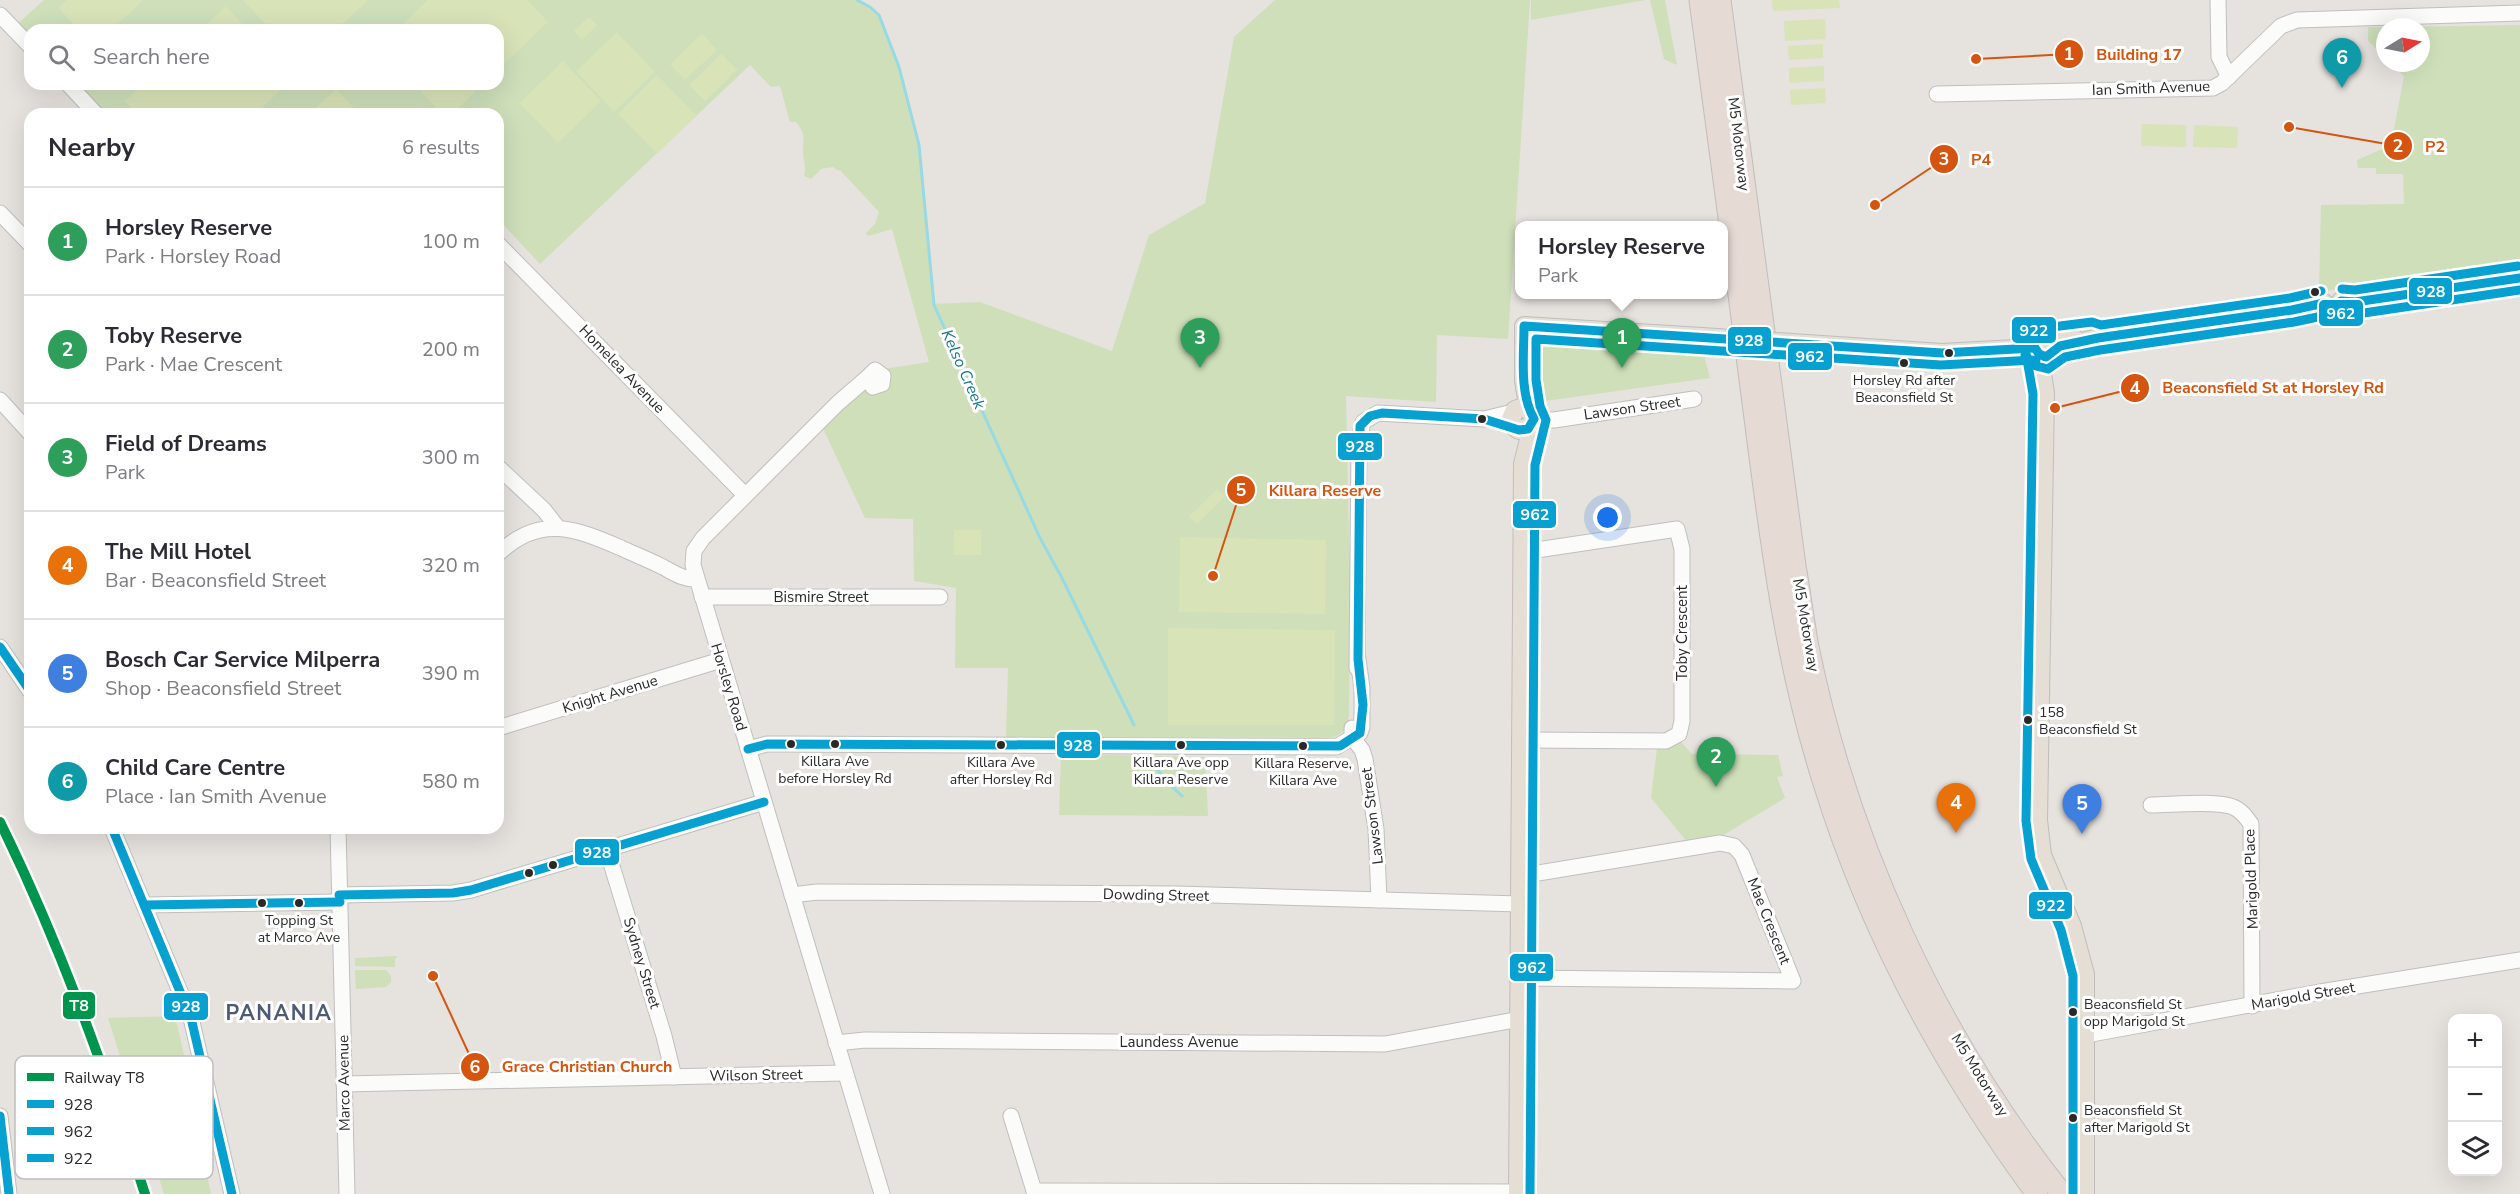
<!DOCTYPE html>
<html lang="en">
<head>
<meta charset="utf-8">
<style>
  body { margin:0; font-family:"Nunito Sans",sans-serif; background:#f2f2f3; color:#2b2b33 }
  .controls { position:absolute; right:18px; bottom:18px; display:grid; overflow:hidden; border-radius:12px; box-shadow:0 6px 24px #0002 }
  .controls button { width:54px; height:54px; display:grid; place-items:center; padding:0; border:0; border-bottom:2px solid #e1e1e2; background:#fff; color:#2b2b33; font:30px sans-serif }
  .compass { position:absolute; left:2376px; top:18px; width:54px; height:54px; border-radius:50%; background:#fff; box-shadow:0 6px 24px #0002; rotate:80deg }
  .you { position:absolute; left:1608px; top:518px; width:21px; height:21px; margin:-15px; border:4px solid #fff; border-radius:50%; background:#1a73e8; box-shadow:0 0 0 9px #1a73e833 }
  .badge { display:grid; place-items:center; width:39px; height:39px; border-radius:50%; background:#6b6a68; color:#fff; font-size:20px; font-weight:700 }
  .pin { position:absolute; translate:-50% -50px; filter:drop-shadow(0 2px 3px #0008) }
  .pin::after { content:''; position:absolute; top:32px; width:21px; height:18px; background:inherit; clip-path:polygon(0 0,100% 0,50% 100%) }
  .popup { position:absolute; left:1515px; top:221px; width:213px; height:78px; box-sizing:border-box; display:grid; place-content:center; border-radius:12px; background:#fff; filter:drop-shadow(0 2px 4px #0005); font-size:20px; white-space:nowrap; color:#7c7c81 }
  .popup b { font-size:22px; color:#2b2b33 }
  .popup::after { content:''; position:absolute; left:50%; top:100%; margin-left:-12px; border:12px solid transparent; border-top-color:#fff }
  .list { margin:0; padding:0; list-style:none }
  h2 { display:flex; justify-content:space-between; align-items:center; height:78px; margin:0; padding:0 24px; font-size:26px }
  h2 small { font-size:20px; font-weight:400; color:#7c7c81 }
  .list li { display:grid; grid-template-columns:39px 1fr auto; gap:18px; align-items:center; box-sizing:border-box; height:108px; padding:0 24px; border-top:2px solid #e1e1e2 }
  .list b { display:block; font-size:22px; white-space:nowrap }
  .list p { margin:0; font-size:20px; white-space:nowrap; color:#7c7c81 }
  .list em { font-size:20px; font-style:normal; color:#7c7c81 }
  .icon { flex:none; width:33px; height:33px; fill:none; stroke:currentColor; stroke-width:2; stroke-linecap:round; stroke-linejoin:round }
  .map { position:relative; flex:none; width:2520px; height:1194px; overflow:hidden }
  .search { position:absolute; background:#fff; box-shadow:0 6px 24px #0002; left:24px; top:24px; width:480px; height:66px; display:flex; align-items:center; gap:15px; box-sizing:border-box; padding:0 21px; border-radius:18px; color:#7c7c81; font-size:22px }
  .panel { position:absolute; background:#fff; box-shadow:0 6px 24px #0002; left:24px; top:108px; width:480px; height:726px; border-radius:18px }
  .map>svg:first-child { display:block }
  .green { fill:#cedfba }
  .pitch { fill:#d9e3b8 }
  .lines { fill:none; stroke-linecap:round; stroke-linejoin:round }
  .stream { stroke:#98dae2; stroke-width:3 }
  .minor-casing { stroke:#c0bfbf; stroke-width:17 }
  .major-casing { stroke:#bfbebc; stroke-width:20 }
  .highway-casing { stroke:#bfbebc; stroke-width:23 }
  .minor { stroke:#fbfbfa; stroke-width:15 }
  .major { stroke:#e4ded4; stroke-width:18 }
  .highway { stroke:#e6dad4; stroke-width:21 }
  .major-bridge-casing { stroke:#bfbebc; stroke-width:20; stroke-linecap:butt }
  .major-bridge { stroke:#e4ded4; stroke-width:18 }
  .bus-1-casing { stroke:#fff; stroke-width:14 }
  .bus-2-casing { stroke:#fff; stroke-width:14 }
  .bus-3-casing { stroke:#fff; stroke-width:14 }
  .bus-1 { stroke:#06a0d1; stroke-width:9 }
  .bus-2 { stroke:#06a0d1; stroke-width:9 }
  .bus-3 { stroke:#06a0d1; stroke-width:9 }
  .rail-1-casing { stroke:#fff; stroke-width:15 }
  .rail-1 { stroke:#00954c; stroke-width:10 }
  .bus-dot { fill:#292929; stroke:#fff; stroke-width:2 }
  .labels { text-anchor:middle; stroke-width:6; stroke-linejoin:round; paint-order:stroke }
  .bus-label { font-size:14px; fill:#292929; stroke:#fff }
  .street-label { font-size:15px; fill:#292929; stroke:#fff }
  .water-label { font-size:16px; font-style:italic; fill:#18758d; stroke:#fff }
  .district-label { font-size:21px; font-weight:bold; letter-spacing:1.5px; fill:#4d5a75; stroke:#fff }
  .key { fill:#fff; stroke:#bfbfbf; stroke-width:1.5 }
  .key-label { font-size:16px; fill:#292929 }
  .leader { fill:none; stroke:#d5540f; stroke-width:2 }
  .callout-dot { fill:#d5540f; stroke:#fff; stroke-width:2 }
  .mark-label { font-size:18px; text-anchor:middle; font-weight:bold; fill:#fff }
  .callout-label { font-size:16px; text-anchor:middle; font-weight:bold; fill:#d5540f; stroke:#fff; stroke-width:6; stroke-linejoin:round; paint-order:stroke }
  .line-badge { stroke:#fff; stroke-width:2 }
  .badge-label { font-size:16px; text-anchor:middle; font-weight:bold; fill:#fff }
</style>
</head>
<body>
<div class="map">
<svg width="2520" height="1194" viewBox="0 0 2520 1194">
  <rect width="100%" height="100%" fill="#e6e2de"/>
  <g class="green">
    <polygon points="44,0 67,0 59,8 79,30 30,30 30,46 13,28"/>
    <path d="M143 0H857L870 7 879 15 899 67 919 145 934 304 980 302 1112 351 1149 235 1205 203 1234 37 1275 0H1530L1508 339 1437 335 1436 402 1346 396 1350 589 1349 715C1346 745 1318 739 1295 739L1006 737 1008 668H955L956 588 914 581 913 519 865 518 821 424 884 369 929 362 892 229 868 236 866 233 875 224 879 212 840 170 838 171 833 167 821 169 811 179 804 176C807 166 803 161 803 151 803 136 806 135 796 122H790L780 86 771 87 750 65 540 264 498 219V114H86L57 84H498V30H111Z"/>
    <polygon points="1531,0 1646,0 1531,20"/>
    <polygon points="1650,0 1665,0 1677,65 1664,59"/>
    <polygon points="2520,25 2520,263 2319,292 2321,205 2404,204 2403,174 2376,174 2376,168 2358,168 2357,160 2391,145 2404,76 2391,63 2421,63 2421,27 2392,27"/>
    <polygon points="2368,27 2385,27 2385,57 2368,41"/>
    <polygon points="1541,340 1565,346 1704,355 1710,378 1538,402 1538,343"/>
    <polygon points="1680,741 1692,754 1778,755 1783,776 1777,777 1785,798 1720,837 1688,843 1651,798 1657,748 1670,747"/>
    <polygon points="1061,754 1205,757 1208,816 1059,815"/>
    <polygon points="398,956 395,959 395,967 355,966 355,958"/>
    <polygon points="355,970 386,970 391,976 391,982 386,987 356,989"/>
    <polygon points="175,1016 210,1168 206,1170 211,1194 164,1194 108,1018"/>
  </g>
  <g class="pitch">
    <polygon points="67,0 143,0 111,30 79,30 59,8"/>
    <polygon points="243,0 368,0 336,30 271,30"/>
    <polygon points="428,0 527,0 548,22 498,70 498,30 397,30"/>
    <polygon points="1772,0 1839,0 1840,8 1773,11"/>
    <polygon points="226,6 248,30 200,30"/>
    <polygon points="589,17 597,25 582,40 574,31"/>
    <polygon points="1825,19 1826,39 1785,41 1784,21"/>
    <polygon points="617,32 655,72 614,112 576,71"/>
    <polygon points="702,33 717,50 685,80 670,64"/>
    <polygon points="1823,44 1823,58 1789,60 1788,46"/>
    <polygon points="721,54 737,70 705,101 689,85"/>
    <polygon points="563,61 601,101 558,143 519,103"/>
    <polygon points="1824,66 1824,81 1789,83 1789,68"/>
    <polygon points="657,75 696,115 657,154 618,114"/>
    <polygon points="143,84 287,84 255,114 137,114 125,101"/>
    <polygon points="414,84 483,84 452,114 442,114"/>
    <polygon points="1825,88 1826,103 1791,105 1790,90"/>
    <polygon points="336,89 360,114 309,114"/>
    <polygon points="2142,124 2186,125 2186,147 2141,146"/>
    <polygon points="2194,125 2238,127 2237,148 2193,147"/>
    <polygon points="1217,489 1225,496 1197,524 1189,517"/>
    <rect x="954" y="530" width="27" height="25"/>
    <polygon points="1180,537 1326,540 1325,614 1179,612"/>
    <polygon points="1168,628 1335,630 1334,725 1168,725"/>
  </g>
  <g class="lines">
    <g class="stream">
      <polyline points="857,0 870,7 879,15 899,67 919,145 934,305 1040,538 1062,578 1134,725"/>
      <polyline points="1151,761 1165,780 1182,796"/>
    </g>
    <g class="minor-casing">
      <g id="minor">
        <polyline points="2218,0 2219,57 2229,77"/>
        <polyline points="0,15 30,46"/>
        <polyline points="68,84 96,114"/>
        <polyline points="1937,94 2213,88 2222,83 2281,26 2297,20 2520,13"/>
        <polyline points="0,213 30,244"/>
        <polyline points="498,244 745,495"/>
        <polygon points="875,370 883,376 882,384 873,387 867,378"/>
        <polyline points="867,378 838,403 703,538 694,551 693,565 882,1194"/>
        <polyline points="0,400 30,433"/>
        <polyline points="1534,419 1554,420 1694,399"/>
        <polyline points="498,467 544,510 558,528"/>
        <path d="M498 554C539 514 575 528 621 548 634 554 649 560 663 567 674 573 682 579 696 579"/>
        <polyline points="702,597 940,597"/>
        <polyline points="0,647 30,691"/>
        <polyline points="1357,668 1359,442 1363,422 1378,413 1484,419 1513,412"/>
        <polyline points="498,728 721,660"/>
        <polyline points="1352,728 1352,737 1362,750 1365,759 1376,829 1379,900"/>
        <polyline points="1522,740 1666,741 1679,734 1682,721 1682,549 1677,529 1523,552"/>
        <polyline points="748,749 767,744 786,744 1336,747 1360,733 1362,727 1362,688 1358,659"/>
        <path d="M2151 805C2171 805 2216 800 2233 807 2241 810 2246 817 2251 824L2252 1006"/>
        <polyline points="112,828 191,1018 232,1194"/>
        <polyline points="338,828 347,1194"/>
        <polyline points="607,850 664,1036 674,1077"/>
        <polyline points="1520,876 1720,843 1734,846 1742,855 1793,981 1520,978"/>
        <polyline points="339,895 453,893 471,890 764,802"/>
        <polyline points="792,895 817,892 1176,894 1520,904"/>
        <polyline points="145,905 340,902"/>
        <polyline points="2086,1035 2320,992 2520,960"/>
        <polyline points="836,1043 865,1040 1385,1044 1520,1019"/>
        <polyline points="344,1084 845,1073"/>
        <polyline points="0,1116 9,1194"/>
        <polyline points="1011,1116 1035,1194"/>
        <polyline points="1034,1191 1518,1192"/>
      </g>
    </g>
    <g class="major-casing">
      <g id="major">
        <polyline points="2341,301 2355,302 2520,278"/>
        <polyline points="1807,344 1942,353 2035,348"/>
        <polyline points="2035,348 2039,354 2045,393 2038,820 2042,855 2072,926 2085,974 2085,1194"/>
        <polyline points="2035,348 2036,342 2043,337 2051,339 2073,337"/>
        <polyline points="2054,349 2098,338 2292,310 2324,303"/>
        <polyline points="1529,410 1523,407 1515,410 1511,419 1513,426 1519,430 1530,427"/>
        <polyline points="1518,1194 1523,464 1534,419 1529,410 1524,381 1524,326 1702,337"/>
      </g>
    </g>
    <g class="highway-casing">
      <g id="highway">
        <path d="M1700 0C1718 132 1735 263 1752 395 1769 525 1783 654 1823 780 1869 930 1944 1068 2037 1194"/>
        <path d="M1720 0 1795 566C1800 593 1803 620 1808 647 1848 844 1937 1037 2062 1194"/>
      </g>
    </g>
    <use href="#minor" class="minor"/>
    <use href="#major" class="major"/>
    <use href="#highway" class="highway"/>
    <g class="major-bridge-casing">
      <polyline id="major-bridge" points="1702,337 1807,344"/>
    </g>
    <use href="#major-bridge" class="major-bridge"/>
    <g class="bus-1-casing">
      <g id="bus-1">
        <polyline points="2341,301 2355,302 2520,278"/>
        <polyline points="2035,348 2039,354 2046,357 2060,346 2098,338 2292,310 2324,303"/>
        <polyline points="0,647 30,691"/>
        <path d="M748 749 767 744 1340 746 1360 733 1363 705 1358 659 1360 426 1370 416 1382 413 1484 419 1519 430 1528 429 1534 419C1519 392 1524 356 1524 326L1942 353 2035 348"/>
        <polyline points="112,828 191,1018 232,1194"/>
        <polyline points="339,895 453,893 471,890 764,802"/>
        <polyline points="145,905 340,902"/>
        <polyline points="0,1116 9,1194"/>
      </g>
    </g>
    <g class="bus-2-casing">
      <g id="bus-2">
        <polyline points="2340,313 2357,314 2520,290"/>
        <polyline points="2025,355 2033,365 2048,369 2065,357 2100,350 2294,322 2327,315"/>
        <polyline points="1530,1194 1535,465 1546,420 1540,406 1536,380 1536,339 1941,365 2036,360"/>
      </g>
    </g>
    <g class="bus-3-casing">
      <g id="bus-3">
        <polyline points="2342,289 2355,290 2518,266"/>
        <polyline points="2073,1194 2073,976 2061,930 2031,859 2026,821 2033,394 2024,342 2035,329 2041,325 2052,327 2092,322 2101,325 2290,298 2321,291"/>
      </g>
    </g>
    <use href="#bus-1" class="bus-1"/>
    <use href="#bus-2" class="bus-2"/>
    <use href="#bus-3" class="bus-3"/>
    <g class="rail-1-casing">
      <path id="rail-1" d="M0 822C59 942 104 1067 145 1194"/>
    </g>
    <use href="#rail-1" class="rail-1"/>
  </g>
  <g class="bus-dot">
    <circle cx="2315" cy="292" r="5"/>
    <circle cx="1949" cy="353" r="5"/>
    <circle cx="1904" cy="363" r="5"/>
    <circle cx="1482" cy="419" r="5"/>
    <circle cx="2028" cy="720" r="5"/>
    <circle cx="791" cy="744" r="5"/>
    <circle cx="835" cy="744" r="5"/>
    <circle cx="1001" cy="745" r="5"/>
    <circle cx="1181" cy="745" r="5"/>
    <circle cx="1303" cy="746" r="5"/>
    <circle cx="553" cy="865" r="5"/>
    <circle cx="529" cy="873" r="5"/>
    <circle cx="262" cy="903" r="5"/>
    <circle cx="299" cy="903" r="5"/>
    <circle cx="2073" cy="1012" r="5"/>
    <circle cx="2073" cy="1118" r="5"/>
  </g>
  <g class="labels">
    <g class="bus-label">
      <text x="1904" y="385">Horsley Rd after<tspan x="1904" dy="17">Beaconsfield St</tspan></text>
      <text x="2039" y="717" text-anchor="start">158<tspan x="2039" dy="17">Beaconsfield St</tspan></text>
      <text x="835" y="766">Killara Ave<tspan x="835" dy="17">before Horsley Rd</tspan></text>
      <text x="1001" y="767">Killara Ave<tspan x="1001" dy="17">after Horsley Rd</tspan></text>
      <text x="1181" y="767">Killara Ave opp<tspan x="1181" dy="17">Killara Reserve</tspan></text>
      <text x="1303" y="768">Killara Reserve,<tspan x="1303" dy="17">Killara Ave</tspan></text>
      <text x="299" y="925">Topping St<tspan x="299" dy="17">at Marco Ave</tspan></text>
      <text x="2084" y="1009" text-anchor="start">Beaconsfield St<tspan x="2084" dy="17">opp Marigold St</tspan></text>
      <text x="2084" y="1115" text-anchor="start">Beaconsfield St<tspan x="2084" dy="17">after Marigold St</tspan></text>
    </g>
    <g class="street-label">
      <text transform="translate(2151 88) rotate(-2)" y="5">Ian Smith Avenue</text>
      <text transform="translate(1739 144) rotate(83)" y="5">M5 Motorway</text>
      <text transform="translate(622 369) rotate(46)" y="5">Homelea Avenue</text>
      <text transform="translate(1632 408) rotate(-8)" y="5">Lawson Street</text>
      <text x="821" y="602">Bismire Street</text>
      <text transform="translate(1806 625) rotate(80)" y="5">M5 Motorway</text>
      <text transform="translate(1682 633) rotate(-90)" y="5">Toby Crescent</text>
      <text transform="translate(729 687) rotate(73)" y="5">Horsley Road</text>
      <text transform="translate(610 694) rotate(-17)" y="5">Knight Avenue</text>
      <text transform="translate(1372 816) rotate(-97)" y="5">Lawson Street</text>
      <text transform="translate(2251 879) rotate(-92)" y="5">Marigold Place</text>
      <text transform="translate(1156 895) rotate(1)" y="5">Dowding Street</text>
      <text transform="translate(1769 921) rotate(68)" y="5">Mae Crescent</text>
      <text transform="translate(642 963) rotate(73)" y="5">Sydney Street</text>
      <text transform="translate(2303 996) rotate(-10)" y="5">Marigold Street</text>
      <text x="1179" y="1047">Laundess Avenue</text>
      <text transform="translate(756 1075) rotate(-1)" y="5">Wilson Street</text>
      <text transform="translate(1980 1075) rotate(58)" y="5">M5 Motorway</text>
      <text transform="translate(344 1083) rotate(-91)" y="5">Marco Avenue</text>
    </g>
    <g class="water-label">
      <text transform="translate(964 369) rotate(66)" y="6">Kelso Creek</text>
    </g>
    <g class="district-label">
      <text x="279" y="1020">PANANIA</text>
    </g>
  </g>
  <rect x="15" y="1056" width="198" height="123" rx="9" class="key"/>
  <rect x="27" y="1073" width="27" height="8" fill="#00954c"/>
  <rect x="27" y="1100" width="27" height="8" fill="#06a0d1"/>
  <rect x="27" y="1127" width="27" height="8" fill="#06a0d1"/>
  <rect x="27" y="1154" width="27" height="8" fill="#06a0d1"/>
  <g class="key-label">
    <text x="64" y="1083">Railway T8</text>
    <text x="64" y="1110">928</text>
    <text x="64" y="1137">962</text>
    <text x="64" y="1164">922</text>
  </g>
  <path class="leader" d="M1976 59L2069 54M2289 127L2398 146M1875 205L1944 159M2055 408L2135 388M1213 576L1241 490M433 976L475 1067"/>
  <g class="callout-dot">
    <circle cx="1976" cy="59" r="6"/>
    <circle cx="2289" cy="127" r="6"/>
    <circle cx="1875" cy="205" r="6"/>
    <circle cx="2055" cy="408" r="6"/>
    <circle cx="1213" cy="576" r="6"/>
    <circle cx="433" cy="976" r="6"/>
    <circle cx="2069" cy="54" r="15"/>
    <circle cx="2398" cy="146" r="15"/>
    <circle cx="1944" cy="159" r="15"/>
    <circle cx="2135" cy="388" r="15"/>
    <circle cx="1241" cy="490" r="15"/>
    <circle cx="475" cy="1067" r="15"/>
  </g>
  <g class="mark-label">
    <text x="2069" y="60">1</text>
    <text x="2398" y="152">2</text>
    <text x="1944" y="165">3</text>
    <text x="2135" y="394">4</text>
    <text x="1241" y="496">5</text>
    <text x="475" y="1073">6</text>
  </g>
  <g class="callout-label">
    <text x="2139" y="60">Building 17</text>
    <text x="2435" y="152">P2</text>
    <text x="1981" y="165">P4</text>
    <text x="2273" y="393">Beaconsfield St at Horsley Rd</text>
    <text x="1325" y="496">Killara Reserve</text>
    <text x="587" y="1072">Grace Christian Church</text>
  </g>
  <g class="line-badge">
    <rect x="2408" y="277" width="45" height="28" rx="6" fill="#06a0d1"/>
    <rect x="2318" y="299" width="46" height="28" rx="6" fill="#06a0d1"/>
    <rect x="2011" y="316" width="46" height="28" rx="6" fill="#06a0d1"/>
    <rect x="1727" y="326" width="45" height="29" rx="6" fill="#06a0d1"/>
    <rect x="1787" y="342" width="46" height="29" rx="6" fill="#06a0d1"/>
    <rect x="1337" y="432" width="46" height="29" rx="6" fill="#06a0d1"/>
    <rect x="1512" y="500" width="45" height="29" rx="6" fill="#06a0d1"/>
    <rect x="1056" y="731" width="45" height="28" rx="6" fill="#06a0d1"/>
    <rect x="574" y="838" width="46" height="28" rx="6" fill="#06a0d1"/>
    <rect x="2028" y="891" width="45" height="29" rx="6" fill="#06a0d1"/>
    <rect x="1509" y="953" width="45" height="29" rx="6" fill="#06a0d1"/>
    <rect x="62" y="991" width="34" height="29" rx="6" fill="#00954c"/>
    <rect x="163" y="992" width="46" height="29" rx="6" fill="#06a0d1"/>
  </g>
  <g class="badge-label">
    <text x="2431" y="297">928</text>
    <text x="2341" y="319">962</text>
    <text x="2034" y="336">922</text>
    <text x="1749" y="346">928</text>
    <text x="1810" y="362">962</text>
    <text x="1360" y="452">928</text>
    <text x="1535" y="520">962</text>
    <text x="1078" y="751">928</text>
    <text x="597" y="858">928</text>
    <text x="2051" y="911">922</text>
    <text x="1532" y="973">962</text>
    <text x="79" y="1011">T8</text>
    <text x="186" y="1012">928</text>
  </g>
</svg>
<div class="controls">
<button>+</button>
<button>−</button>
<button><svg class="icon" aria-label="layers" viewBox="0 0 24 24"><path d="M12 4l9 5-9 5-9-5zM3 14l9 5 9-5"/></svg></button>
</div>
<svg class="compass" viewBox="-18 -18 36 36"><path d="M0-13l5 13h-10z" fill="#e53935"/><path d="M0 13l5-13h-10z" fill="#7c7c81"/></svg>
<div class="you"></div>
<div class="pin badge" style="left:1622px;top:368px;background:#2e9e5b">1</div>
<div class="popup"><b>Horsley Reserve</b>Park</div>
<div class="pin badge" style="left:1716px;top:787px;background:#2e9e5b">2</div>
<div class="pin badge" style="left:1200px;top:368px;background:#2e9e5b">3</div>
<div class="pin badge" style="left:1956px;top:833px;background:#e8710a">4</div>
<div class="pin badge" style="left:2082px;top:834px;background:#3f7fe0">5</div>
<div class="pin badge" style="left:2342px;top:88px;background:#0f9aa8">6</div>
<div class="search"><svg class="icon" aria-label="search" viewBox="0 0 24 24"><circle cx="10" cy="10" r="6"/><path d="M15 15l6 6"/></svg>Search here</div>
<section class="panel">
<h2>Nearby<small>6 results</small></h2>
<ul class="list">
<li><span class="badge" style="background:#2e9e5b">1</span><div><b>Horsley Reserve</b><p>Park · Horsley Road</p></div><em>100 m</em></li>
<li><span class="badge" style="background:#2e9e5b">2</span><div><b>Toby Reserve</b><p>Park · Mae Crescent</p></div><em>200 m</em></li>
<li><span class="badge" style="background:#2e9e5b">3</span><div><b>Field of Dreams</b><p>Park</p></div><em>300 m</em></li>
<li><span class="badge" style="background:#e8710a">4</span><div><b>The Mill Hotel</b><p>Bar · Beaconsfield Street</p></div><em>320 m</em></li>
<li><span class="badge" style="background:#3f7fe0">5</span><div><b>Bosch Car Service Milperra</b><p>Shop · Beaconsfield Street</p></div><em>390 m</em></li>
<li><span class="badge" style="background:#0f9aa8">6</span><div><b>Child Care Centre</b><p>Place · Ian Smith Avenue</p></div><em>580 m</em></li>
</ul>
</section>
</div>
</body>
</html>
